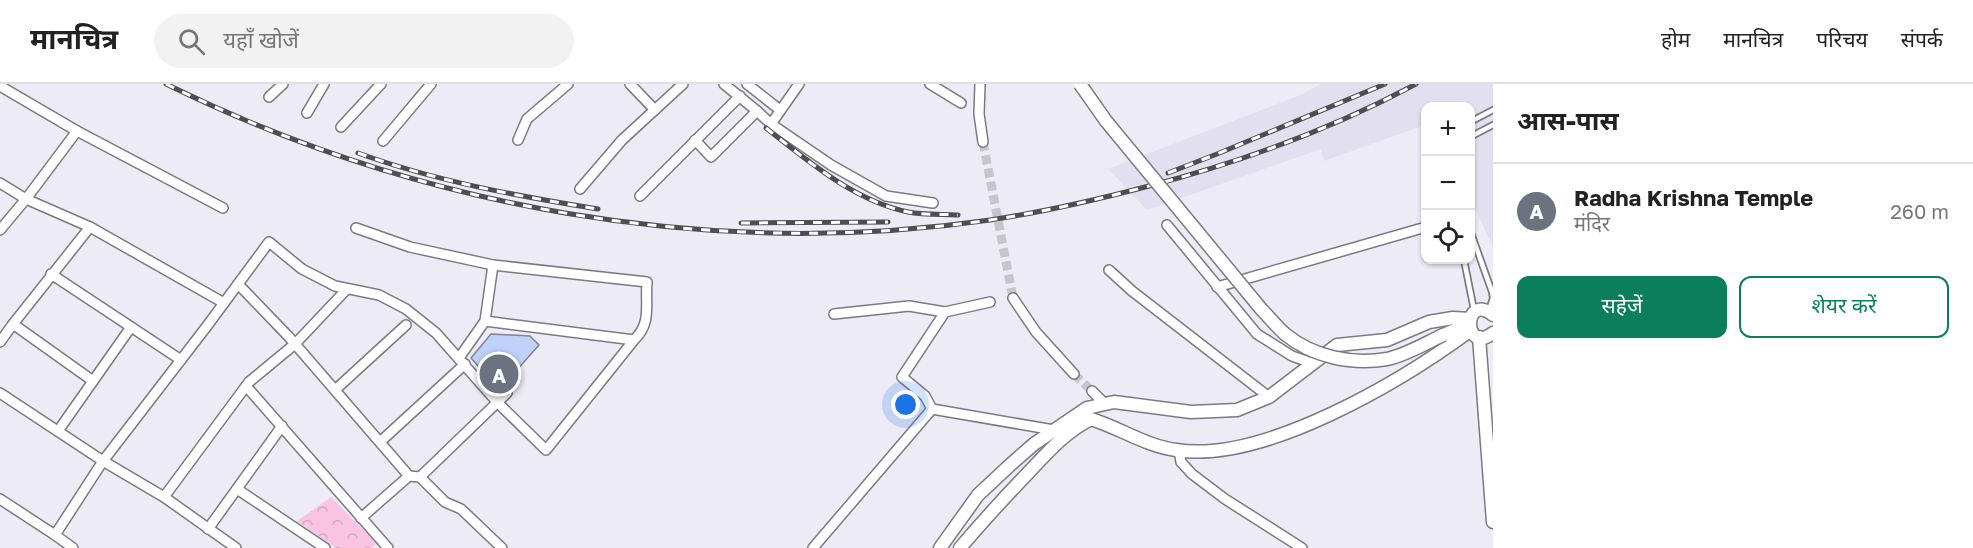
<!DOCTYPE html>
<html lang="hi">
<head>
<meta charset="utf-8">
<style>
  body { margin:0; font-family:"Golos Text","Noto Sans Devanagari",sans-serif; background:#f2f2f2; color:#222 }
  .controls { position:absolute; right:18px; top:18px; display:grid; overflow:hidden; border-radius:12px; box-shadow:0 2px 4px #0004 }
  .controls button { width:54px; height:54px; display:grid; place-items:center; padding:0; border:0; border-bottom:2px solid #e0e0e0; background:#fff; color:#222; font:30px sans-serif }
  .you { position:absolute; left:906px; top:321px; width:21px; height:21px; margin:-15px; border:4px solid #fff; border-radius:50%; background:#1a73e8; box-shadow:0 0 0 9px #1a73e833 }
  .badge { display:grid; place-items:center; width:39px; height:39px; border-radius:50%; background:#0b7f5c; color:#fff; font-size:20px; font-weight:700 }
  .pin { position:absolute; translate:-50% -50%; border:3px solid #fff; box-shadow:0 2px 6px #0006 }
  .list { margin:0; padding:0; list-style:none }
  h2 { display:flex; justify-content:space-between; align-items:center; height:78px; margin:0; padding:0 24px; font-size:26px }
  h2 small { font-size:20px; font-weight:400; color:#767676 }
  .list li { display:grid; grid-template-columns:39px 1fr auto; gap:18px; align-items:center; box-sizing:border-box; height:96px; padding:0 24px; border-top:2px solid #e0e0e0 }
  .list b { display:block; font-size:22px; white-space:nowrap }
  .list p { margin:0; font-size:20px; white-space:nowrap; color:#767676 }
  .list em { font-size:20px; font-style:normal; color:#767676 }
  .actions { display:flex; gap:12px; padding:18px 24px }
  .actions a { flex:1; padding:14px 0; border:2px solid #0b7f5c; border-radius:12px; text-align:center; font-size:21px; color:#0b7f5c }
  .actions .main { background:#0b7f5c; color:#fff }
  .icon { flex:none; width:33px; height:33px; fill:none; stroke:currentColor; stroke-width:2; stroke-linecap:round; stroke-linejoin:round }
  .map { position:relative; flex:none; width:1493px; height:464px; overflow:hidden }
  header { display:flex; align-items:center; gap:36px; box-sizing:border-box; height:84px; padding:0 30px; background:#fff; border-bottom:2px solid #e0e0e0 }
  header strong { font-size:28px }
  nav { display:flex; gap:33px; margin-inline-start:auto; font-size:21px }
  .search { width:420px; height:54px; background:#f2f2f2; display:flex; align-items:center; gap:15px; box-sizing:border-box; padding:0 21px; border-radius:33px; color:#767676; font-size:22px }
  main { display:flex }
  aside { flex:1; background:#fff }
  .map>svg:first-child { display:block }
  .built { fill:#e2dff0 }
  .park { fill:url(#park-crowns) }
  .building { fill:#c0d1fc; stroke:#81848c; stroke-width:1.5 }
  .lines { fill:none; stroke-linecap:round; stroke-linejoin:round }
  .minor-tunnel { stroke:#c6c5ce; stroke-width:9; stroke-dasharray:9 4.5; stroke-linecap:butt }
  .service-casing { stroke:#7b7982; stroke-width:8 }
  .minor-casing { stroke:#7b7982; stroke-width:12 }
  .tertiary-casing { stroke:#7b7982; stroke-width:15 }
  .service { stroke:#fff; stroke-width:4.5 }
  .minor { stroke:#fff; stroke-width:9 }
  .tertiary { stroke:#fff; stroke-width:12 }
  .rail-casing { stroke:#4e4d52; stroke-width:5 }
  .rail { stroke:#fff; stroke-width:3; stroke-dasharray:9; stroke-linecap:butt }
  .tertiary-bridge-casing { stroke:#7b7982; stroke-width:15; stroke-linecap:butt }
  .tertiary-bridge { stroke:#fff; stroke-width:12 }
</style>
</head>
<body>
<header>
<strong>मानचित्र</strong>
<div class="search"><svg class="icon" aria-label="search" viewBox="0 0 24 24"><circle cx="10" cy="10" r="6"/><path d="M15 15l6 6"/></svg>यहाँ खोजें</div>
<nav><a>होम</a><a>मानचित्र</a><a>परिचय</a><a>संपर्क</a></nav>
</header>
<main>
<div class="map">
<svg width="1493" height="464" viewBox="0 0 1493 464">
  <defs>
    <pattern id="park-crowns" width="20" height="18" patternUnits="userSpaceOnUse" patternTransform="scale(1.5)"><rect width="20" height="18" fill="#f9c4e1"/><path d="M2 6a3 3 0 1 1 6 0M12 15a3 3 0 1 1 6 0" fill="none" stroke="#d6a8c1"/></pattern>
  </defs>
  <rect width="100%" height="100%" fill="#edecf6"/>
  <polygon class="built" points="1321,0 1493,0 1493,163 1471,116 1470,22 1426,22 1425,41 1324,77 1321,65 1147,126 1108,85 1303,10"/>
  <polygon class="park" points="331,413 376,459 372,464 336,464 297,437"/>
  <polygon class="building" points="491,250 530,252 539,261 499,306 471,274"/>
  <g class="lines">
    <g class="minor-tunnel">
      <polyline points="983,58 1013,214"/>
      <polyline points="1074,290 1092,307"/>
    </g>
    <g class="service-casing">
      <g id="service">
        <polyline points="1470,38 1493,26"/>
        <polyline points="1470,53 1493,41"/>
        <polyline points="1470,146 1492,208 1493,214 1489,227"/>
        <polyline points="1464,176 1474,226"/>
      </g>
    </g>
    <g class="minor-casing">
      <g id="minor">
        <polyline points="630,0 655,26"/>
        <polyline points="724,0 757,27 771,40 831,81 886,112 933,119"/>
        <polyline points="747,0 780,26"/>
        <polyline points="930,0 961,19"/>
        <polyline points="980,0 979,30 983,58"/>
        <polyline points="0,2 77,47 223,124"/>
        <polyline points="269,13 283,0"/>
        <polyline points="307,29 324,0"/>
        <polyline points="771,40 799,0"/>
        <polyline points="341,43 381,0"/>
        <polyline points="77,47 26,115 90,143 224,219"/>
        <polyline points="518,56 527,35 568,0"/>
        <polyline points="695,56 711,73 757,27"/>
        <polyline points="383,57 431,0"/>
        <polyline points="0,99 26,115 0,146"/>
        <polyline points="580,105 622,56 683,0"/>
        <polyline points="640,112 740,12"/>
        <polyline points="1167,141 1257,250 1292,272 1312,279"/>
        <polyline points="90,143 13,240 93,297"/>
        <path d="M356 144 410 163 493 181 647 198C645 221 652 239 634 256"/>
        <polyline points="1109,186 1132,207 1269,313"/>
        <polyline points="51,190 181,276"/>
        <polyline points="238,200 289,253 409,392 420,393 507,309"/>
        <polyline points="1217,203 1426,143"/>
        <polyline points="1013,214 1036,248 1074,290"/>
        <polyline points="945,228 902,293 925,312 932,325 1054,346"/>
        <polyline points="834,230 909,222 945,228 990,218"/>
        <polyline points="485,237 493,181"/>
        <polyline points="0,258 13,240"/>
        <polyline points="246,302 388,464"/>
        <polyline points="335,306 406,241"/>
        <polyline points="1092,307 1105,320"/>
        <polyline points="0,309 103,377 164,413 236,464"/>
        <polyline points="58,347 131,243"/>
        <polyline points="380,358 465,280"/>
        <polyline points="1179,367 1181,378 1192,390 1225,415 1302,464"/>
        <polyline points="420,393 445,418 461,425 502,464"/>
        <polyline points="237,405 325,464"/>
        <polyline points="164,413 249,298 295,260 346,206"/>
        <polyline points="0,415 55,451 103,377 207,242 269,158 302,185 335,202 379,211 406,225 436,249 498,319 546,366 634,256 485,237 459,274"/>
        <polyline points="361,434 409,392"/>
        <polyline points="208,445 282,342"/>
        <polyline points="55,451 73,464"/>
        <polyline points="813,464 932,325"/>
      </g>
    </g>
    <g class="tertiary-casing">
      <g id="tertiary">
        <path d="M1493 231C1463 207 1462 272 1493 249"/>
        <polyline points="1443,251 1469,240"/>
        <polyline points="1479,253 1493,438"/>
        <polyline points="940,464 978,411 1009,382 1034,360 1087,324 1114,318 1191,328 1237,326 1269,313 1337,261 1387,256 1429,238 1453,234 1470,235"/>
        <path d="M960 464C982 438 1005 413 1028 389 1047 369 1066 347 1091 335 1120 344 1146 362 1176 366 1263 380 1402 297 1471 246"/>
      </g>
    </g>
    <use href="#service" class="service"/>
    <use href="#minor" class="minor"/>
    <use href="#tertiary" class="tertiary"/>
    <g class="rail-casing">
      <g id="rail">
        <path d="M166 0C418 124 711 176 990 136 1043 128 1096 116 1149 102 1241 78 1332 45 1416 0"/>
        <path d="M766 44C808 77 854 117 908 128 924 131 942 130 958 131"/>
        <path d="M358 69C435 97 517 112 598 125"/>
        <polyline points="1168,89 1217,70 1385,0"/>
        <polyline points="741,139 888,138"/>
      </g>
    </g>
    <use href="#rail" class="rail"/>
    <g class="tertiary-bridge-casing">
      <path id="tertiary-bridge" d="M1080 0 1106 37 1262 226C1270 234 1277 243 1285 250 1313 273 1352 281 1387 275 1406 271 1426 259 1443 251"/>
    </g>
    <use href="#tertiary-bridge" class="tertiary-bridge"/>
  </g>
</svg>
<div class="controls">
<button>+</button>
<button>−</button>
<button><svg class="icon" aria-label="locate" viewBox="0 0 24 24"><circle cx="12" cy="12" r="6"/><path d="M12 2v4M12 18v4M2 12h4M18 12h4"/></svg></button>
</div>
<div class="you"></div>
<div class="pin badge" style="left:499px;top:290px;background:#6b7280">A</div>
</div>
<aside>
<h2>आस-पास<small></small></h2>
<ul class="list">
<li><span class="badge" style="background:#6b7280">A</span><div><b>Radha Krishna Temple</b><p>मंदिर</p></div><em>260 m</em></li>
</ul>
<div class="actions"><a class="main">सहेजें</a><a>शेयर करें</a></div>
</aside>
</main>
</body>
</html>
